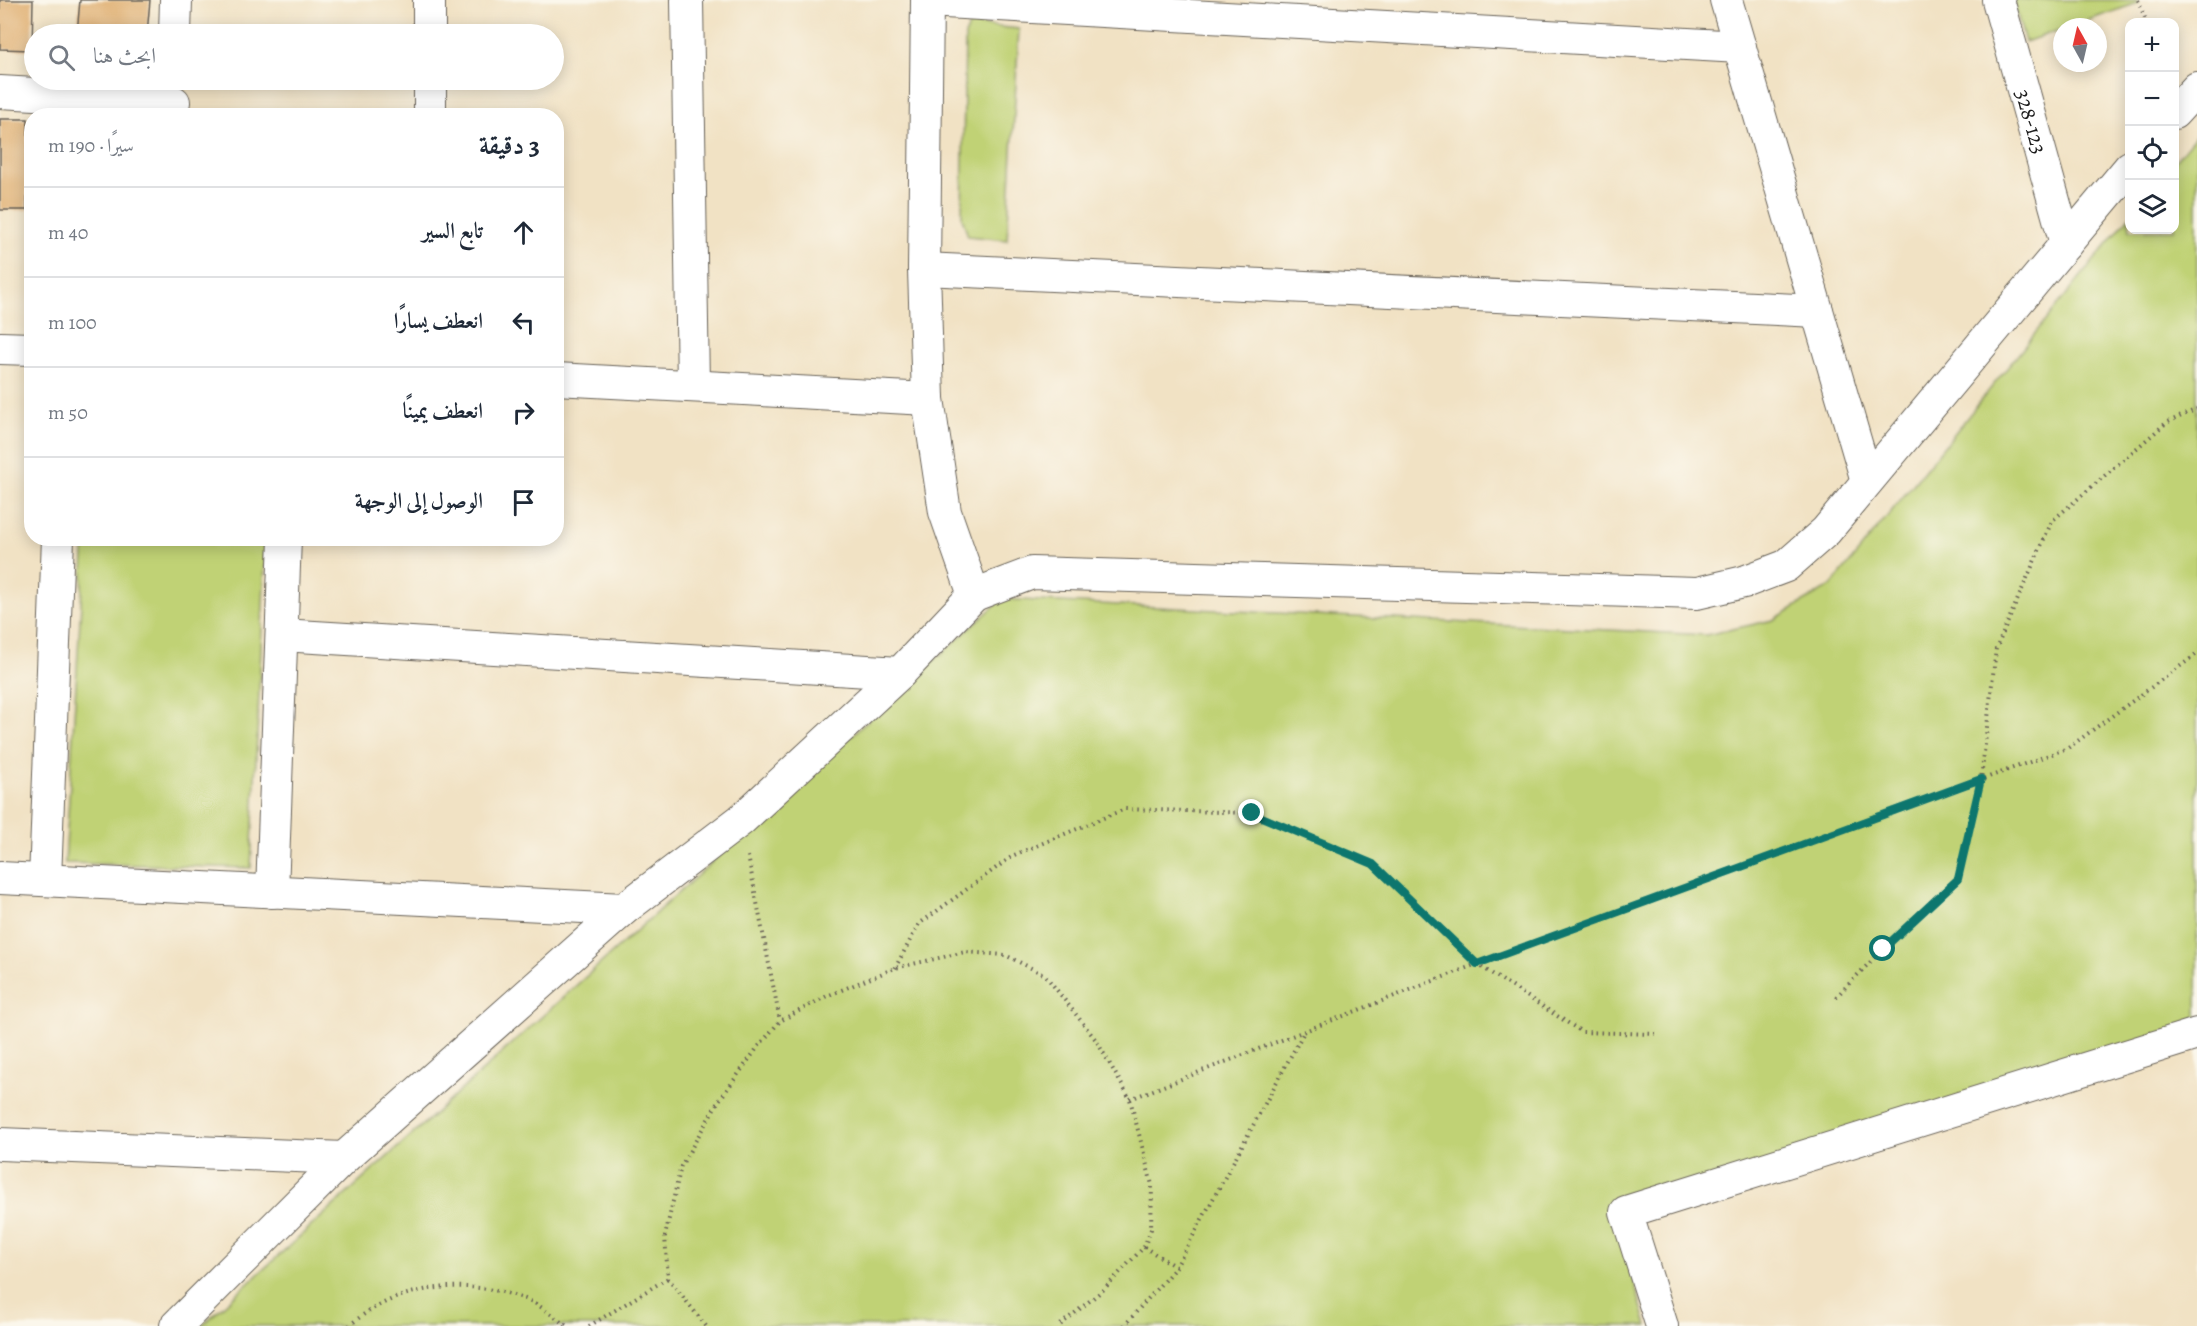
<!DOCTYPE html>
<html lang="ar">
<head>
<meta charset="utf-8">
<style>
  body { margin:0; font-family:Alegreya,Amiri,serif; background:#f6f6f7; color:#1f2937; direction:rtl }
  .controls { position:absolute; right:18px; top:18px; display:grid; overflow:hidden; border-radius:12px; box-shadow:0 3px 15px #0003 }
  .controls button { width:54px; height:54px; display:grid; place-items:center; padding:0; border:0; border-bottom:2px solid #e0e1e3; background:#fff; color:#1f2937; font:30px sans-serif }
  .compass { position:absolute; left:2053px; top:18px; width:54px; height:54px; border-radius:50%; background:#fff; box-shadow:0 3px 15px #0003; rotate:352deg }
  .stop { position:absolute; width:18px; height:18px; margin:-14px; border:4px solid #0f766e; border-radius:50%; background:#fff }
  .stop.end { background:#0f766e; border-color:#fff; box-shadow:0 2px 6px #0008 }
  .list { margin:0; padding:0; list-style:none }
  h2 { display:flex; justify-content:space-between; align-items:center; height:78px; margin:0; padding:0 24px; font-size:26px }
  h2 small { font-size:20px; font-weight:400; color:#747a83 }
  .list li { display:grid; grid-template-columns:39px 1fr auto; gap:18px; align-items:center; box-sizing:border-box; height:90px; padding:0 24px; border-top:2px solid #e0e1e3 }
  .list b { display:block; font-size:22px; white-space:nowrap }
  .list em { font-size:20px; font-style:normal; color:#747a83 }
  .icon { flex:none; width:33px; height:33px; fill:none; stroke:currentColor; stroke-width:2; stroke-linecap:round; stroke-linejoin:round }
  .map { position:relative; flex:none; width:2197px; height:1326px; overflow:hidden; direction:ltr }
  .search { position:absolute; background:#fff; box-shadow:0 3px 15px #0003; left:24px; top:24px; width:540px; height:66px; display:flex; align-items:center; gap:15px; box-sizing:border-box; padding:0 21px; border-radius:33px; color:#747a83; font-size:22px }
  .panel { position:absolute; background:#fff; box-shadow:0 3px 15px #0003; left:24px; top:108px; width:540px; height:438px; border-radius:24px; direction:rtl }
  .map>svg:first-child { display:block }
  .green { fill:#c0d275; stroke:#6e7748; stroke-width:1.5 }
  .building { fill:#dfad6e }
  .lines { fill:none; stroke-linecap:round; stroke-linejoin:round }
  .street-casing { stroke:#676157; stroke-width:34 }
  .path { stroke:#676157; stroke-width:4; stroke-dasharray:1.5 4.5; stroke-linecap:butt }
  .street { stroke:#fff; stroke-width:32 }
  .route { stroke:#0f766e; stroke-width:8 }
  .labels { text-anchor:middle; stroke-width:6; stroke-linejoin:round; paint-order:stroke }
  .street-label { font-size:22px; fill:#1c1c1c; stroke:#fbf7ec }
</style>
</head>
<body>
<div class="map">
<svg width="2197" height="1326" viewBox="0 0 2197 1326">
  <rect width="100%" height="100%" fill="#fbf7ec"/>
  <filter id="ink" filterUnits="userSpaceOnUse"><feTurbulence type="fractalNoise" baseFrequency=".0167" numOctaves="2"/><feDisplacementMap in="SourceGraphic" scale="12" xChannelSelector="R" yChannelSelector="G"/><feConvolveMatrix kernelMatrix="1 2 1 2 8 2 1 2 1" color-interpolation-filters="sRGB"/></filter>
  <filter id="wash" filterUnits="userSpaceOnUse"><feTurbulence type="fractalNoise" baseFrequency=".008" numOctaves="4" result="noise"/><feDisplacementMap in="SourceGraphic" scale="24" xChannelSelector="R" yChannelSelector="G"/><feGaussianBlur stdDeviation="1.35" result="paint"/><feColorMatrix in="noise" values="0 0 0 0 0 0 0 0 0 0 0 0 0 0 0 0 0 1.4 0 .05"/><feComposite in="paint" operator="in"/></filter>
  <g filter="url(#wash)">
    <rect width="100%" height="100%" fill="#f1e2c4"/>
    <g class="green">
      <polygon points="2013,0 2137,0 2138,3 2025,42"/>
      <polygon points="970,24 1019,29 1007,240 968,236 962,218 965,35"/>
      <polygon points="2197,134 2197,1036 1617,1223 1647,1326 201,1326 1002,599 1706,635 1773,620 1831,586 2129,217 2130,230 2174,230 2175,161"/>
      <polygon points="85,539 266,539 251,868 65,863"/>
    </g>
    <g id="blocks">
      <g class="building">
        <polygon points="0,0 33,0 32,50 0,49"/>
        <polygon points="80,0 150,0 147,34 77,34"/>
        <polygon points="0,119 28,119 27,210 0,210"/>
      </g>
    </g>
  </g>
  <g filter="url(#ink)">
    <use href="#blocks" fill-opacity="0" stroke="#676157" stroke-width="1.5"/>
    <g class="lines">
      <g class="street-casing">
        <g id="street">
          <polyline points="429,0 429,34"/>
          <polyline points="687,0 693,386"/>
          <polyline points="1726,0 1867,481"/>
          <path id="s1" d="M1998 0 2066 244"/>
          <polyline points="927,1 1740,47"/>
          <polyline points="175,34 176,0"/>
          <polyline points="430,80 430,116"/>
          <polyline points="0,92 174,102"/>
          <polyline points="2174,113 2197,88"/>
          <polyline points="924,269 1817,311"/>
          <polyline points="0,348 32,349"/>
          <polyline points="556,379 928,399"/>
          <polyline points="974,595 1032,573 1697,593 1744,582 1786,566 1826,531 2130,167"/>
          <polyline points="282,635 900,673"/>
          <polyline points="0,878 624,909"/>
          <polyline points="45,880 58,538"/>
          <polyline points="272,892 285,538"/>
          <polyline points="0,1144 344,1158"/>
          <polyline points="176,1326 344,1158 624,909 741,820 900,673 974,595 945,512 928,399 924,269 927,0"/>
          <polyline points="1662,1326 1626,1212 2197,1034"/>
        </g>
      </g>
      <g class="path">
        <polyline points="2138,0 2145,18"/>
        <polyline points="748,856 780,1021"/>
        <polyline points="895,968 919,924 1014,855 1125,809 1252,813 1373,864 1477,964 1582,1032 1656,1034"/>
        <polyline points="1836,997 1883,949 1958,879 1981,779 1996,649 2052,521 2166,423 2197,409"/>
        <polyline points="1130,1099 1477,964 2068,748 2197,654"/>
        <polyline points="1144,1247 1176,1267"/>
        <path d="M349 1326C397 1283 470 1277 528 1300 542 1306 555 1318 567 1326"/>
        <polyline points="589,1326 668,1278"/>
        <polyline points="706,1326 668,1278 665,1236 681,1166 718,1102 758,1047 780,1021 827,996 895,968 965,952 1005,955 1045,975 1096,1040 1130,1099 1152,1185 1151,1229 1144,1247 1103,1290 1059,1326"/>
        <polyline points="1124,1326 1176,1267 1304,1032"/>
      </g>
      <use href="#street" class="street"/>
    </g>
  </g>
  <g class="lines" filter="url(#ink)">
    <polyline class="route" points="1252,813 1373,864 1477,964 1981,779 1958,879 1883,949"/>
  </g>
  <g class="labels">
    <g class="street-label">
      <text dy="8" stroke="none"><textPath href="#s1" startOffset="126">328-123</textPath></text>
    </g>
  </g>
</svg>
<div class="controls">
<button>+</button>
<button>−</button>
<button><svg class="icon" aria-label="locate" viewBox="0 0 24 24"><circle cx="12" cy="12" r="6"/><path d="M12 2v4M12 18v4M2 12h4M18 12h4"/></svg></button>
<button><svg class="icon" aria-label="layers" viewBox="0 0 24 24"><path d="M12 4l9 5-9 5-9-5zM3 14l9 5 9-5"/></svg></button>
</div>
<svg class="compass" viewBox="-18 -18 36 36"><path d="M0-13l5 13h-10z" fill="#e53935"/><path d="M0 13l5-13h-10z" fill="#747a83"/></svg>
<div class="stop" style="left:1883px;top:949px"></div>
<div class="stop end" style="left:1252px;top:813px"></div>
<div class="search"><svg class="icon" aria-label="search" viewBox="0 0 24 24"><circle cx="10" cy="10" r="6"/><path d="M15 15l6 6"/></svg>ابحث هنا</div>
<section class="panel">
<h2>3 دقيقة<small>سيرًا · 190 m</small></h2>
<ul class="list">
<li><svg class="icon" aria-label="ahead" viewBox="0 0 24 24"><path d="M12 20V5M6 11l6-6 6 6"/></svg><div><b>تابع السير</b></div><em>40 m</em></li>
<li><svg class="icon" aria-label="left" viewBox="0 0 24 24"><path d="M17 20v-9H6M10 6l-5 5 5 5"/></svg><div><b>انعطف يسارًا</b></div><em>100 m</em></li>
<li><svg class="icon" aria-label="right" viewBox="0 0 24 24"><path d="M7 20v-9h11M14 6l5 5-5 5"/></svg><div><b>انعطف يمينًا</b></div><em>50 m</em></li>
<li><svg class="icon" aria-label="arrive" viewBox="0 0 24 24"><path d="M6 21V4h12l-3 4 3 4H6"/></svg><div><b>الوصول إلى الوجهة</b></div></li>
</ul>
</section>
</div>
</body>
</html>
